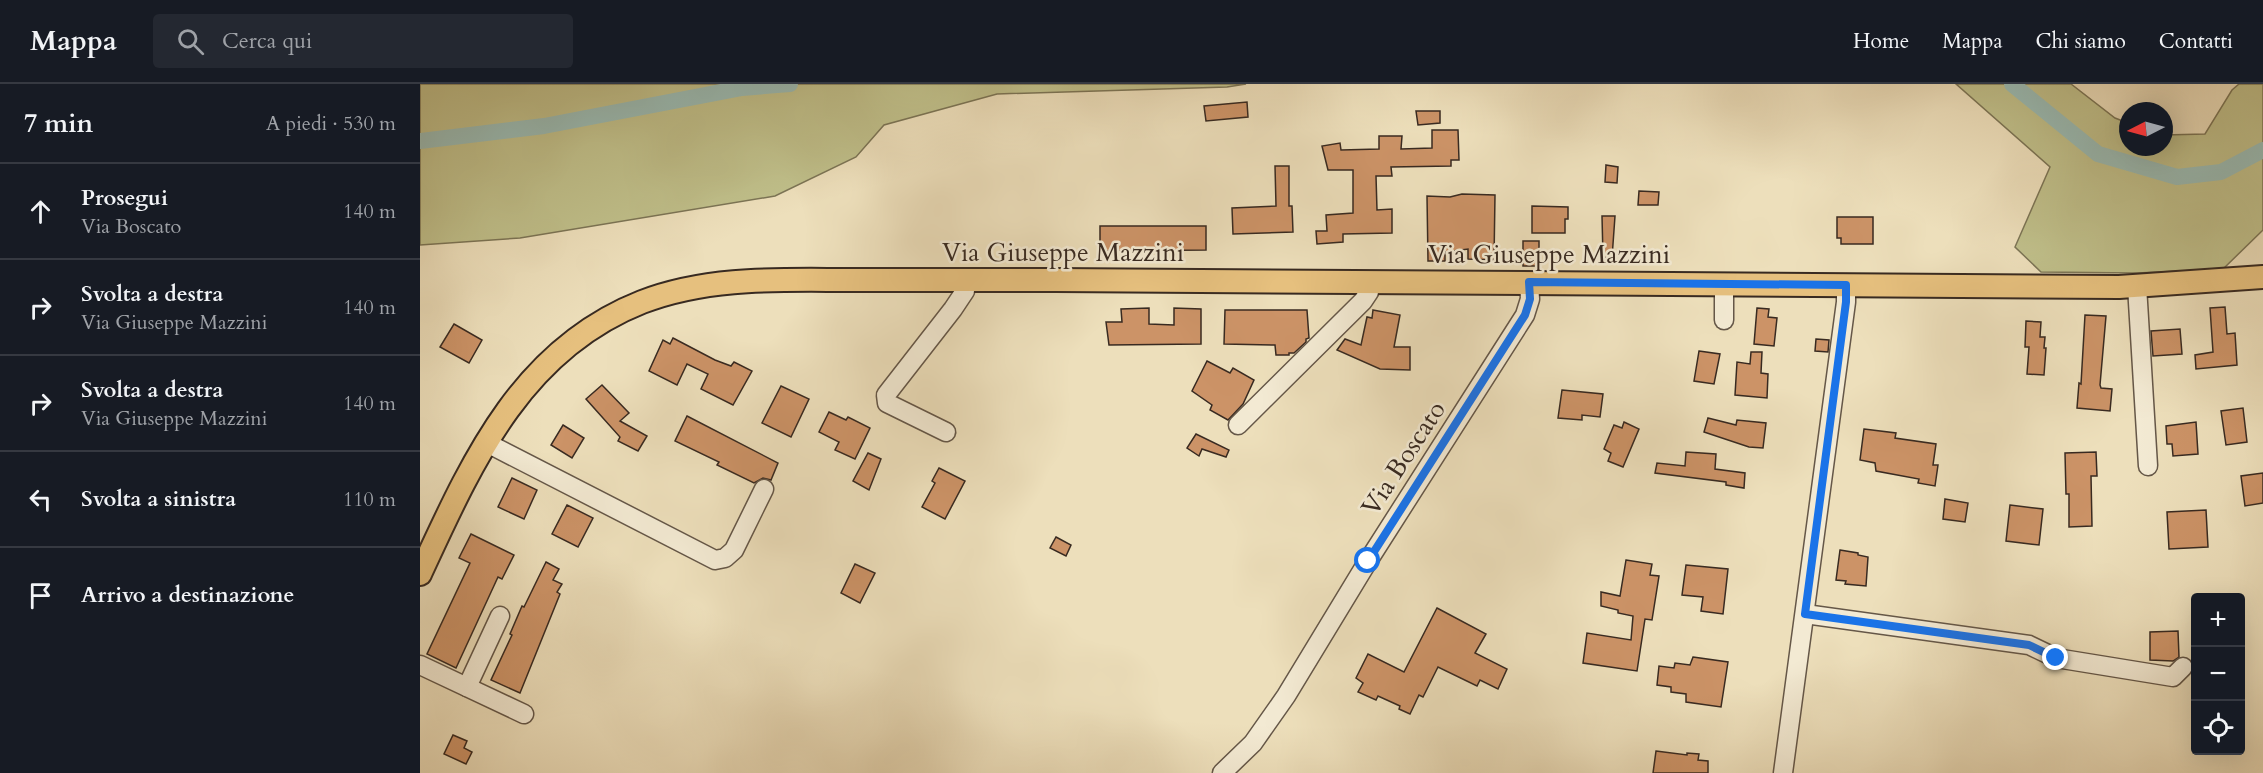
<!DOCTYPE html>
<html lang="it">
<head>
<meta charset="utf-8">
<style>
  body { margin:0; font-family:Cardo,serif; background:#242831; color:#f1f3f6 }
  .controls { position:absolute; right:18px; bottom:18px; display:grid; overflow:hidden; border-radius:6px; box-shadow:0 6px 24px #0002 }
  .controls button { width:54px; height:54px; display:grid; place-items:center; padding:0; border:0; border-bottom:2px solid #363941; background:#171b24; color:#f1f3f6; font:30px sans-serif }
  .compass { position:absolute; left:1699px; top:18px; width:54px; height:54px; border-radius:50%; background:#171b24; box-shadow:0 6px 24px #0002; rotate:264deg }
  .stop { position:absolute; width:18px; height:18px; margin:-14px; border:4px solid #1a73e8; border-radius:50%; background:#fff }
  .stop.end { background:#1a73e8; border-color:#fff; box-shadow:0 2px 6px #0008 }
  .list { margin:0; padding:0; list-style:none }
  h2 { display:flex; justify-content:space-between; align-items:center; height:78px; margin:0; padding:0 24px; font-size:26px }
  h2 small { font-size:20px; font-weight:400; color:#9ea1a6 }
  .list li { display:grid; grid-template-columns:39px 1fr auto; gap:18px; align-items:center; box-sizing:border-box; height:96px; padding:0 24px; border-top:2px solid #363941 }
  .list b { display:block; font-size:22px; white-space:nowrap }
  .list p { margin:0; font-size:20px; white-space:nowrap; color:#9ea1a6 }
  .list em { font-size:20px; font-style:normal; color:#9ea1a6 }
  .icon { flex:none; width:33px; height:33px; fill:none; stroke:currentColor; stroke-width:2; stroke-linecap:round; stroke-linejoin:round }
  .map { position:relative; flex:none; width:1843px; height:689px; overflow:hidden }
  header { display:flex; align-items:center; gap:36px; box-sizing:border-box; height:84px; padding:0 30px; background:#171b24; border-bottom:2px solid #363941 }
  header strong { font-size:28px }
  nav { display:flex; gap:33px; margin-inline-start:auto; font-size:21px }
  .search { width:420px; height:54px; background:#242831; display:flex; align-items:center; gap:15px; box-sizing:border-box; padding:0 21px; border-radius:6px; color:#9ea1a6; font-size:22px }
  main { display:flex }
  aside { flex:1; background:#171b24 }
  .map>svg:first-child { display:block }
  .green { fill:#c0c08b; stroke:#7c7556; stroke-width:1.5 }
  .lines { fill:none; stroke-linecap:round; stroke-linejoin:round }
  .canal { stroke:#9abcb5; stroke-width:16 }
  .building { fill:#cc9367; stroke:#382a21; stroke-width:1.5 }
  .minor-casing { stroke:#655748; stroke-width:21 }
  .major-casing { stroke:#382a21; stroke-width:26 }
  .minor { stroke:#f3ead3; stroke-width:18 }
  .major { stroke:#e6c07e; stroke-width:22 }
  .route { stroke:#1a73e8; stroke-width:8 }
  .labels { text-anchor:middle; stroke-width:5; stroke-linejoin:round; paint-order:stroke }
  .street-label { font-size:26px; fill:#382a21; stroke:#f3ead3 }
</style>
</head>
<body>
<header>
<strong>Mappa</strong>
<div class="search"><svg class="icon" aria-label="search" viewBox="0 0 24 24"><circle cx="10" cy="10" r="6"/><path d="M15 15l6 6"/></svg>Cerca qui</div>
<nav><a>Home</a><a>Mappa</a><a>Chi siamo</a><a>Contatti</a></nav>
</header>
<main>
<aside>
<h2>7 min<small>A piedi · 530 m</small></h2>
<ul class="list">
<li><svg class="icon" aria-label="ahead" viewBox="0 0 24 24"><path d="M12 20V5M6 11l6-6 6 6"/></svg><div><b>Prosegui</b><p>Via Boscato</p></div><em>140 m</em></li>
<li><svg class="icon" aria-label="right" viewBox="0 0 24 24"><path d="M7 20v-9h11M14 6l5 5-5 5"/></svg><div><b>Svolta a destra</b><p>Via Giuseppe Mazzini</p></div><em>140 m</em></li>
<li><svg class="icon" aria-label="right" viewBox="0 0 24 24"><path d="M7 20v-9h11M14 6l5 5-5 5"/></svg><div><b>Svolta a destra</b><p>Via Giuseppe Mazzini</p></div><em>140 m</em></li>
<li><svg class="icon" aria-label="left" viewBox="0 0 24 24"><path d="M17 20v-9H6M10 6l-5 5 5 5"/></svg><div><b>Svolta a sinistra</b></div><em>110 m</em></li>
<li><svg class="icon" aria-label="arrive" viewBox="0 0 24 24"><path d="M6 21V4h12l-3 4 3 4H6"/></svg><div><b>Arrivo a destinazione</b></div></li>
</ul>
</aside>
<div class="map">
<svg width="1843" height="689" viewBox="0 0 1843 689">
  <rect width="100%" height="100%" fill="#eddfbb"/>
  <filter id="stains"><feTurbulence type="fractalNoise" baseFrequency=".00333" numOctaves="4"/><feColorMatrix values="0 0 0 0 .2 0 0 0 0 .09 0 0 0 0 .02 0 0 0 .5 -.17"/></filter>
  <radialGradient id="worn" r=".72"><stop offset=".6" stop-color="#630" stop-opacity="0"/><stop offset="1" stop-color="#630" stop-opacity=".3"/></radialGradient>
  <g class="green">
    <polygon points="0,0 826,0 807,3 577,10 464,41 436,73 355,112 100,154 0,161"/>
    <polygon points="1536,0 1651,0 1695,34 1708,39 1708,63 1744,63 1744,51 1785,50 1812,6 1819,0 1843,0 1843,146 1803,185 1717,189 1621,188 1595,163 1630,83"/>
  </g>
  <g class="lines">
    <g class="canal">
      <polyline points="1592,0 1678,70 1757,93 1801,88 1843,66"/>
      <polyline points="0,57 124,42 322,4 370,0"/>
    </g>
  </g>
  <g class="building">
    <polygon points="827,18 828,33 786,37 784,22"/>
    <polygon points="996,27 1020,27 1020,39 998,41"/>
    <polygon points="1012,46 1038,46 1039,76 1031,76 1031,82 971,83 972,92 956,92 957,126 972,125 972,149 923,150 923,158 897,160 896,147 907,147 906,131 933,129 933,86 908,86 902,62 920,59 921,66 959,65 959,52 982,52 981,65 1012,64"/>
    <polygon points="1186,81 1198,83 1197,99 1185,98"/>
    <polygon points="855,82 869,82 869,122 872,122 873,148 813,150 812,124 856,122"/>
    <polygon points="1219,107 1239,108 1238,121 1218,121"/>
    <polygon points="1042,110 1075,111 1074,176 1048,175 1048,165 1025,168 1025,177 1008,177 1007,112 1030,113"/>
    <polygon points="1112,122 1148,123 1148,135 1145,135 1145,149 1112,149"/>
    <polygon points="1182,132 1195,132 1192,174 1183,173"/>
    <polygon points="1417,133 1453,133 1453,160 1421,160 1421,154 1417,154"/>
    <polygon points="680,142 786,142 786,166 680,167"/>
    <rect x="1103" y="157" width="16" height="25"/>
    <polygon points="1805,223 1807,250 1815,249 1817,281 1776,285 1775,271 1793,268 1790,224"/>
    <polygon points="729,224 729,240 754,241 754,224 781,225 781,260 689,261 686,238 702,238 701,225"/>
    <polygon points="1337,224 1349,225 1348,233 1357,234 1354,262 1334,260"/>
    <polygon points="805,226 887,226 889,254 886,255 886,258 874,269 869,269 869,271 856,271 855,261 804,260"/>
    <polygon points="953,226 980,231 974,263 990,263 990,286 960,285 917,266 925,255 941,261 947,233 952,234"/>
    <polygon points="1665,231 1686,232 1680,301 1681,304 1692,305 1690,327 1657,324 1659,299 1661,300"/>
    <polygon points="1606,237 1621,238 1620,253 1625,253 1624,264 1626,264 1624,291 1607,290 1609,263 1605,263"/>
    <polygon points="34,240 62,256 49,279 20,263"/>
    <polygon points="1760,245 1762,270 1733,272 1731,247"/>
    <polygon points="253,254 295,276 311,282 314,278 332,287 313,321 281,305 288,290 267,280 257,301 229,287 243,256 250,260"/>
    <polygon points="1396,255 1409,256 1408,268 1395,267"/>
    <polygon points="1279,267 1300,270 1294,300 1274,297"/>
    <polygon points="1331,268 1342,268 1341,289 1348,290 1347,314 1315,311 1317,278 1330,280"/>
    <polygon points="787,277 810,289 813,284 834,296 823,320 808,336 790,326 792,321 772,307"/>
    <polygon points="182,301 209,329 200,337 227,352 218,367 198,357 200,353 166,315"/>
    <polygon points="361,302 389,315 371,353 342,339"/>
    <polygon points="1142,306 1183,310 1180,333 1162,331 1162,336 1138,334"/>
    <polygon points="1823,324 1827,358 1806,361 1801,327"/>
    <polygon points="409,328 426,336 428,333 450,344 435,375 415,366 419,358 399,348"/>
    <polygon points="267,332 358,379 351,396 343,394 334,399 297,381 299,378 255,357"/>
    <polygon points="1288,334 1316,341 1317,336 1346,339 1343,364 1329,363 1284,348"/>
    <polygon points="1204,338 1219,345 1203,383 1188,377 1191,369 1184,365 1194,341 1202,344"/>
    <polygon points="1776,338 1778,370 1753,372 1752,360 1747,360 1746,342"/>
    <polygon points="143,341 164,354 152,374 131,361"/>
    <polygon points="1444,345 1476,349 1475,354 1516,360 1513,381 1518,381 1515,402 1498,399 1499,395 1456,387 1455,379 1440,376"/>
    <polygon points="776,350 809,366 806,373 782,365 779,372 767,364"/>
    <polygon points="1266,368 1296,370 1295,385 1325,389 1324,404 1306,401 1306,398 1235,389 1237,379 1265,382"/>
    <polygon points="1676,368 1677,392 1671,392 1672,442 1649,443 1649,410 1646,410 1645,369"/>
    <polygon points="448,369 461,375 449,406 433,397"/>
    <polygon points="519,384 545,397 525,435 502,423 515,399 512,397"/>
    <polygon points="1843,389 1843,419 1825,422 1821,392"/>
    <polygon points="92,394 117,406 104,435 78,423"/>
    <polygon points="1525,415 1548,419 1545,438 1523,435"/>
    <polygon points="147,421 173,434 158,463 132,450"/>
    <polygon points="1590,421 1623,425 1619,461 1586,457"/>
    <polygon points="1786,426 1788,463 1749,465 1747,428"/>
    <polygon points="51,450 94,471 82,495 78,493 36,584 7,570 50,479 39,474"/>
    <polygon points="636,453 651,461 646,472 630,464"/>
    <polygon points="1420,466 1438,469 1438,471 1448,473 1446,502 1425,500 1426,497 1416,496"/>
    <polygon points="1206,476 1232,480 1230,491 1239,492 1232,536 1225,535 1217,587 1163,579 1167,549 1211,556 1213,532 1198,529 1198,526 1181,522 1181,508 1200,512"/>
    <polygon points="126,478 139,485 133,496 142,500 137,508 140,510 100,609 71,596 92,551 90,550 102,522 104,523"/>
    <polygon points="435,480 455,489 440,519 421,509"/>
    <polygon points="1266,481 1308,485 1303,530 1281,527 1283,513 1262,511"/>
    <polygon points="1017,524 1066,550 1055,569 1087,585 1078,605 1060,596 1057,602 1018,583 1003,613 999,611 990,630 979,625 980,622 958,612 956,616 938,608 943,599 936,594 948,570 984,588"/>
    <polygon points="1758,547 1759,573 1753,577 1730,576 1730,548"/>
    <polygon points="1273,573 1308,578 1301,623 1266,618 1266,610 1251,608 1251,603 1237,601 1239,582 1254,584 1255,579 1270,581"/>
    <polygon points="33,651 47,657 44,664 52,668 46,680 24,670"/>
    <polygon points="1236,667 1267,671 1267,669 1279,670 1278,676 1288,677 1288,689 1233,689"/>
  </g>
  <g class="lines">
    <g class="minor-casing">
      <g id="minor">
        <polyline points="1717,202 1728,382"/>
        <polyline points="1304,236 1304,200"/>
        <polyline points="818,341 943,217 949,208 950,197"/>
        <polyline points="526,348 467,319 466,311 533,225 545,207 545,196"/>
        <polyline points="65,358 295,476 305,474 314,466 344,405"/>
        <polyline points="1385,530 1609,561 1636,574 1753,593 1763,583"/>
        <polyline points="0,581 104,630"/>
        <polyline points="47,603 80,532"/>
        <polyline points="802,689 833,659 866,612 948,477 1105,231 1110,215 1109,198"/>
        <polyline points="1363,689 1426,218 1426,201"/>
      </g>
    </g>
    <g class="major-casing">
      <path id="major" d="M0 490C51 380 100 266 222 218 289 192 362 196 432 196 500 196 568 196 636 196 990 196 1344 201 1699 203L1843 193"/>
    </g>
    <use href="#minor" class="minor"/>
    <use href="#major" class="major"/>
  </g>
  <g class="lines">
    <polyline class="route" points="948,477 1105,231 1110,215 1109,198 1426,201 1426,218 1385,530 1609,561 1636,574"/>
  </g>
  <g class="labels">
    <g class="street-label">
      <text x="643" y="177">Via Giuseppe Mazzini</text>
      <text x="1129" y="179">Via Giuseppe Mazzini</text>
      <text transform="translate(983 374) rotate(-57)" y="9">Via Boscato</text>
    </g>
  </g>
  <rect width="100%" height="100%" filter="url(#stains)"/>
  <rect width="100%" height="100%" fill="url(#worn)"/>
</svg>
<div class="controls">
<button>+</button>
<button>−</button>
<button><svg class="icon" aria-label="locate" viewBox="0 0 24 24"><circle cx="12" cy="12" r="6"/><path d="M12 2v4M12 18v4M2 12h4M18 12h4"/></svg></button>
</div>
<svg class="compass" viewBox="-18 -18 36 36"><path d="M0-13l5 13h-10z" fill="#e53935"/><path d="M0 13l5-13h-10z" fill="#9ea1a6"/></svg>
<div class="stop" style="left:948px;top:477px"></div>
<div class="stop end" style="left:1636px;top:574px"></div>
</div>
</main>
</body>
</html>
